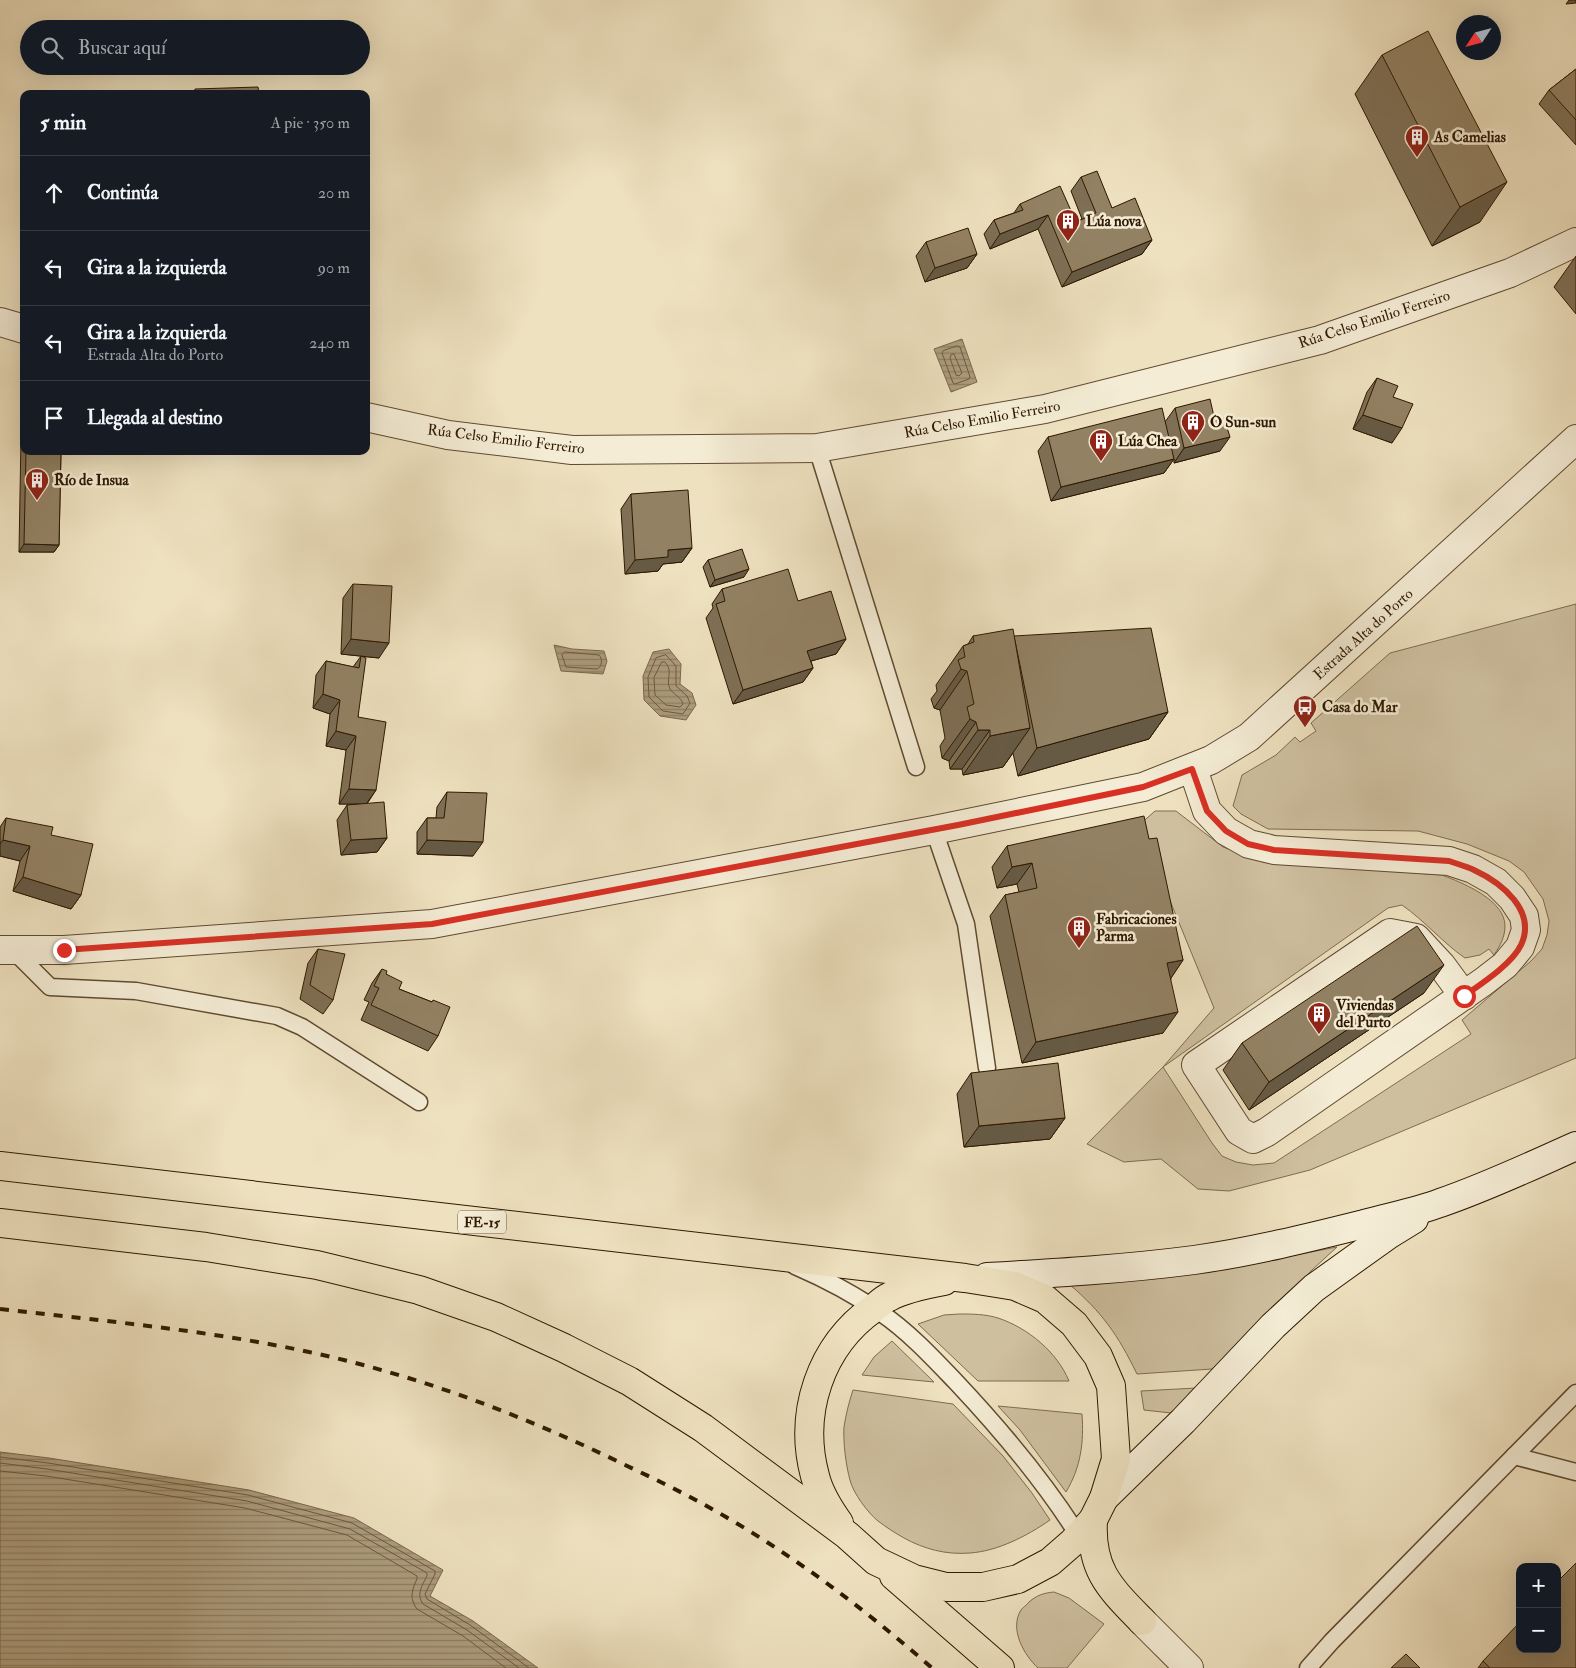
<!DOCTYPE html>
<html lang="es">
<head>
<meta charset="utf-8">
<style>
  body { margin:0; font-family:"IM FELL Double Pica",serif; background:#242831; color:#f1f3f6 }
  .controls { position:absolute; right:15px; bottom:15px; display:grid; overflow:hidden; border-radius:10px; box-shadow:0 5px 20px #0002 }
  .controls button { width:45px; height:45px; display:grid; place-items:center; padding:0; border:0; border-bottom:1px solid #363941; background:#171b24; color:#f1f3f6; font:25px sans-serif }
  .compass { position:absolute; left:1456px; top:15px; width:45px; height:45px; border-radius:50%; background:#171b24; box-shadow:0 5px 20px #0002; rotate:234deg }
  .stop { position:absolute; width:15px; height:15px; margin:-11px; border:4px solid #d93025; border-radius:50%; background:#fff }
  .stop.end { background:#d93025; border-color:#fff; box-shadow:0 1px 5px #0008 }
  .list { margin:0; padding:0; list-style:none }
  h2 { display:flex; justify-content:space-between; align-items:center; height:65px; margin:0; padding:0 20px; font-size:21px }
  h2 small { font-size:16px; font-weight:400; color:#9ea1a6 }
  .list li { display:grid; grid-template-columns:32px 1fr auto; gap:15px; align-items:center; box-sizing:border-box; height:75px; padding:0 20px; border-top:1px solid #363941 }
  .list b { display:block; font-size:19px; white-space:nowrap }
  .list p { margin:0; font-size:16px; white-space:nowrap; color:#9ea1a6 }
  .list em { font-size:16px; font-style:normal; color:#9ea1a6 }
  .icon { flex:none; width:28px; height:28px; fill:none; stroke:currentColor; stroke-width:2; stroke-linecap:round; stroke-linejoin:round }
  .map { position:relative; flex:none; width:1576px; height:1668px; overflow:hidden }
  .search { position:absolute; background:#171b24; box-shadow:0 5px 20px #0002; left:20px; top:20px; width:350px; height:55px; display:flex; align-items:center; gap:12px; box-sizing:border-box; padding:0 18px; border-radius:28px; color:#9ea1a6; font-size:19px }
  .panel { position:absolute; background:#171b24; box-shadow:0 5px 20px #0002; left:20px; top:90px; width:350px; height:365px; border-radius:10px }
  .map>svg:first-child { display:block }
  .green { fill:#cebf9f; stroke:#7e6c50 }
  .water { fill:url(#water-rules); stroke:#7b684c }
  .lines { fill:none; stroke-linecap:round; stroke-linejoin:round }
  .shore { stroke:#6e5a3f; stroke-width:1 }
  .service-casing { stroke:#5f4a30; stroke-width:19 }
  .minor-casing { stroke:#5f4a30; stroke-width:30 }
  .secondary-casing { stroke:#2f1800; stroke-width:30 }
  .trunk-casing { stroke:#2f1800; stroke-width:30 }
  .service { stroke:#f4ecd5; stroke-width:16 }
  .minor { stroke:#f4ecd5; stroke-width:28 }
  .secondary { stroke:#f4ecd5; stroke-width:28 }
  .trunk { stroke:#eee1bf; stroke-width:28 }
  .rail { stroke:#2f1800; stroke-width:4; stroke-dasharray:9 9; stroke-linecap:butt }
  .wall { fill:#7e6f55; stroke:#2f1800 }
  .shaded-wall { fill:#665a45; stroke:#2f1800 }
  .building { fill:#928163; stroke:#2f1800 }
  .route { stroke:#d93025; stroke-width:6 }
  .labels { text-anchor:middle; stroke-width:5; stroke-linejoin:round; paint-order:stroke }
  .shield { fill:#f4ecd5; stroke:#6a5840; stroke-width:1 }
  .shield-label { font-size:14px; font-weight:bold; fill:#2f1800 }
  .poi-label { font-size:15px; font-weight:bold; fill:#2f1800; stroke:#f4ecd5; text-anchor:start }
  .street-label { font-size:15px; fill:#2f1800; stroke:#f4ecd5 }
</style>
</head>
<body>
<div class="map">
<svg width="1576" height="1668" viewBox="0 0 1576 1668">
  <defs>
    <pattern id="water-rules" width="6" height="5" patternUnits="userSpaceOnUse" patternTransform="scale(1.25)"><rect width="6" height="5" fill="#ad9d7e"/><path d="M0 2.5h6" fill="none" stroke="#8d7f65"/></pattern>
  </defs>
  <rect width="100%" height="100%" fill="#eee1bf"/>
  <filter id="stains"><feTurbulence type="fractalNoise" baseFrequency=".004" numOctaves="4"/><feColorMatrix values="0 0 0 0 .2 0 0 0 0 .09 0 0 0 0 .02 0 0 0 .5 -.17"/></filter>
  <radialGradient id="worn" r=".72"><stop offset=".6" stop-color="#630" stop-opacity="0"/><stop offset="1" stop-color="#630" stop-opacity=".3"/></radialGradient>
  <g class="green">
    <path d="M1576 604V1058L1310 1170 1229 1191 1198 1189 1161 1159 1124 1162 1087 1144 1163 1067 1214 1008 1139 825 1155 811H1176L1223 847 1263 862 1442 875C1463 883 1505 900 1505 926 1505 937 1500 946 1494 955L1489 949 1480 955 1465 958C1443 943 1425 921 1402 905L1388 908 1163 1067 1212 1143 1222 1156 1236 1162 1253 1165 1274 1163 1471 1034 1462 1020 1531 961 1542 949 1547 935 1549 921 1543 899 1524 872 1509 861 1467 844 1418 831 1268 829 1241 814 1233 806 1242 775 1276 755 1295 737 1300 742 1316 731 1311 723 1390 653Z"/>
    <path d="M1337 1247 1312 1270 1233 1351 1212 1369 1137 1374C1118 1335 1102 1312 1069 1284 1160 1282 1248 1264 1337 1247Z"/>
    <path d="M959 1314C972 1314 985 1314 998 1318 1028 1328 1057 1352 1069 1381H978L918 1324 944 1315Z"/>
    <polygon points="892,1341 934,1382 862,1375 874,1357"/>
    <polygon points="1196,1388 1171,1413 1144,1410 1141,1391"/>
    <path d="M853 1390 953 1404 1003 1456 1032 1493 1050 1520C1027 1536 998 1551 970 1553 946 1555 924 1549 904 1538 895 1533 886 1527 878 1521 868 1513 853 1493 850 1480 846 1466 843 1442 844 1427 846 1414 849 1402 853 1390Z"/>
    <path d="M998 1406 1082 1414C1084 1442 1081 1467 1066 1492L1020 1430Z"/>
    <path d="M1054 1592 1069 1598 1104 1624 1067 1668H1038C1024 1655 1009 1629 1021 1610 1022 1608 1027 1605 1029 1602 1037 1595 1044 1593 1054 1592Z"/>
  </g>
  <g class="water">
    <polygon points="962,339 977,382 951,392 934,349"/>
    <polygon points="554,645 572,649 604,651 607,661 603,674 561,671"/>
    <polygon points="669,649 681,664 680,684 692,693 696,705 686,720 660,716 644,700 643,676 653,652"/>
    <polygon points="0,1452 49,1458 249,1490 354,1518 443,1570 430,1596 473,1621 538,1668 0,1668"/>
  </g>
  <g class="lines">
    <g class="shore">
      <polygon points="957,346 960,347 970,377 969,379 955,384 953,383 942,353 943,351"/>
      <polygon points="954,354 962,373 959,376 956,375 950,358 951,355"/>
      <path d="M565 652 599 655C603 659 602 667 597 669L566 667 562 655Z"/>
      <polygon points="666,655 676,666 676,686 687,696 690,703 683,714 663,711 649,697 648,677 656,658"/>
      <path d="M662 662H665C674 672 665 679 670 689 674 695 681 697 683 704L680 707 666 705 655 695 654 678Z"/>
      <polyline points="0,1457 48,1463 248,1495 352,1523 435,1571 435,1574 425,1594 427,1599 470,1625 529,1668"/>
      <path d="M0 1463 47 1469 247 1501 350 1529 427 1573V1576C422 1586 416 1594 423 1604L467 1630 519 1668"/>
      <path d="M0 1471 46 1476 245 1508 347 1535 417 1576V1579C412 1590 409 1598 417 1609L463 1636 506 1668"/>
    </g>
    <g class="service-casing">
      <g id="service">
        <polyline points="817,448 916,767"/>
        <polyline points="934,830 966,924 987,1068"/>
        <polyline points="13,950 50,987 136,991 277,1016 302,1027 419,1102"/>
        <path d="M795 1266C825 1279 854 1294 881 1313 909 1332 933 1358 956 1382 1003 1432 1047 1484 1083 1543"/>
        <polyline points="1514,1456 1576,1472"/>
        <polyline points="1308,1668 1332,1641 1576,1393"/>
      </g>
    </g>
    <g class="minor-casing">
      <g id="minor">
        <polyline points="0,322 24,329"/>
        <polyline points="366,417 448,435 572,450 817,448 1045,409 1320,340 1510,273 1576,242"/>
        <polyline points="1193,769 1207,811 1226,831 1249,844 1274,850 1449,861 1473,869 1496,882 1512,898 1524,916 1526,930 1520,947 1505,965 1483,982 1267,1132 1253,1139 1239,1131 1196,1065 1390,933 1416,938 1442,966 1464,996"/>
        <polyline points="0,950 64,950 432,924 934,830 1143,787 1211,760 1249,737 1576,439"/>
        <polyline points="1142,1621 1189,1668"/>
      </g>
    </g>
    <g class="secondary-casing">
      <g id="secondary">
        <path d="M987 1277C1056 1273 1125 1269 1194 1260 1251 1252 1308 1238 1364 1224 1389 1217 1416 1212 1440 1203 1487 1187 1531 1166 1576 1146"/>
        <polyline points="1104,1498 1183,1421 1273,1326 1314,1288 1388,1235 1414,1219"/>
      </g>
    </g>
    <g class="trunk-casing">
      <g id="trunk">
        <polyline points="0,1166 965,1278 1015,1286 1045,1299 1074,1324 1098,1356 1111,1386 1116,1459 1104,1498 1093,1520 1073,1542 1050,1562 1018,1579 983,1587 946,1587 914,1579 876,1561 847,1535 703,1428 629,1381 564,1348 496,1317 419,1290 317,1265 206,1247 0,1223"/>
        <path d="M1093 1520C1090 1570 1110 1588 1142 1621"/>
        <path d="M839 1523C829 1509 819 1493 815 1476 798 1413 820 1346 874 1308 879 1304 884 1299 889 1297 903 1289 928 1284 944 1281"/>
        <polyline points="894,1576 1000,1668"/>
      </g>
    </g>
    <use href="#service" class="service"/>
    <use href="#minor" class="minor"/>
    <use href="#secondary" class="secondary"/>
    <use href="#trunk" class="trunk"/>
    <path class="rail" d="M0 1309C103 1321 207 1330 309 1352 417 1375 522 1415 621 1463 657 1480 692 1497 726 1517 800 1560 868 1612 932 1668"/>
  </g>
  <g class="wall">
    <polygon points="1382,55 1480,222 1432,246 1355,94"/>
    <polygon points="1576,69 1576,145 1539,104 1549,90"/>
    <polygon points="1081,177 1112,208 1152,240 1142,254 1062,287 1038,229 990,249 984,234 994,220 1014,213 1020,204 1076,222 1082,219 1071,191"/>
    <polygon points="926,242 977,254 967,268 925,282 916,256"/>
    <polygon points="1576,256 1576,314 1554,287"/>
    <polygon points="1377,378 1393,397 1392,443 1353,429 1367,392"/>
    <polygon points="1175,408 1220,451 1174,463 1174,459 1164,473 1051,501 1038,451 1048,437 1165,422"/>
    <polygon points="24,432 24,451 61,451 59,545 54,552 19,552 21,436"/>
    <polygon points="631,494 692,548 682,562 663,564 658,571 625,574 621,509"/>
    <polygon points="708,560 744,577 710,587 703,567"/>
    <polygon points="353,584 379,658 341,654 343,598"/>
    <polygon points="722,589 798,601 846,639 836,654 811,661 813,668 803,682 733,704 706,618 713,608 712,604"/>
    <polygon points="973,636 1014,636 1168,712 1149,739 1018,776 1013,753 1003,767 963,775 962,769 950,769 949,761 942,758 940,746 945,738 940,710 934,708 931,699 937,691 936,685 963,646 968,644"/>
    <polygon points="361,656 358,717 376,790 367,804 387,838 377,852 341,855 337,820 347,805 360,804 339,804 346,750 326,746 330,714 313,708 316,675 326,661 353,667"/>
    <polygon points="447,792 473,856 417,854 417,832 427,818 436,818 437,807"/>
    <polygon points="6,818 51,835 81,895 71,909 13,891 20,861 0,856 0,827"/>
    <polygon points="1149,839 1183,960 1171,978 1163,1033 1022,1063 990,916 1005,895 1019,892 1017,884 997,888 992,867 1007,846"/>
    <polygon points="318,949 333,1000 323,1014 300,999 308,963"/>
    <polygon points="382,969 399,989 432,1002 438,1036 428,1051 361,1020 369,1002 364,1000 372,983"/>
    <polygon points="1424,993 1249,1110 1223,1070 1242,1043"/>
    <polygon points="971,1073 1065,1118 1050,1139 964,1147 957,1094"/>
    <polygon points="1483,1661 1576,1668 1478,1668"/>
  </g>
  <g class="shaded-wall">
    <polygon points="1569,0 1576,0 1576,3 1566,4"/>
    <polygon points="1507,182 1480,222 1432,246 1460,207"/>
    <polygon points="1048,215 1038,229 990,249 1000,234"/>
    <polygon points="1152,240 1142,254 1062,287 1072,272"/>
    <polygon points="977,254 967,268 925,282 935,268"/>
    <polygon points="1363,415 1402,428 1392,443 1353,429"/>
    <polygon points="1230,437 1220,451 1174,463 1184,448"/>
    <polygon points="1174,459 1164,473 1051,501 1061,487"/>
    <polygon points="24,544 59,545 54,552 19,552"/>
    <polygon points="692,548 682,562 663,564 658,571 625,574 635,560 668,550"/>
    <polygon points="749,569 744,577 710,587 715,580"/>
    <polygon points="351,639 389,643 379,658 341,654"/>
    <polygon points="846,639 836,654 797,665 807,651"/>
    <polygon points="813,668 803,682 733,704 743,690"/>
    <polygon points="961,669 967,671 940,710 934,708"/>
    <polygon points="323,694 340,700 330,714 313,708"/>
    <polygon points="1168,712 1149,739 1018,776 1037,748"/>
    <polygon points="970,719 976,722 949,761 942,758"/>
    <polygon points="1030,728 1003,767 963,775 990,736"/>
    <polygon points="978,730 990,730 962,769 950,769"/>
    <polygon points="336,731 356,736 346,750 326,746"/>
    <polygon points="349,789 376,790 366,804 339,804"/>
    <polygon points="387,838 377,852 341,855 351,840"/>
    <polygon points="3,840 30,846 20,861 0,856 0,844"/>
    <polygon points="427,840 483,842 473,856 417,854"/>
    <polygon points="1032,863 1017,884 997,888 1012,867"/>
    <polygon points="23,877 81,895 71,909 13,891"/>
    <polygon points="1183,960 1169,981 1167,963"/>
    <polygon points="1444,965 1424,993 1249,1110 1269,1082"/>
    <polygon points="1178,1012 1163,1033 1022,1063 1036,1042"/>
    <polygon points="1065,1118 1050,1139 964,1147 979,1126"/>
  </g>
  <g class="building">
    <polygon points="1428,31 1507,182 1460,207 1382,55"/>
    <polygon points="1576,69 1576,120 1549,90"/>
    <polygon points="258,87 259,94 194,94 195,89"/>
    <polygon points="1097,171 1112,208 1135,198 1152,240 1072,272 1048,215 1000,234 994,220 1023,210 1020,204 1060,186 1076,222 1096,213 1081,177"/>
    <polygon points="968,228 977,254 935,268 926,242"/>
    <polygon points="1377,378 1398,386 1393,397 1413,404 1402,428 1363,415"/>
    <polygon points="1210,399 1215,421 1224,418 1230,437 1184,448 1175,408"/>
    <polygon points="1162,408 1174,459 1061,487 1048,437"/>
    <polygon points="26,451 61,451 59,545 24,544"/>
    <polygon points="688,490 692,548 668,550 668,557 635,560 631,494"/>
    <polygon points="742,549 749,569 715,580 708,560"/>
    <polygon points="788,569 798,601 831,591 846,639 807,651 813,668 743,690 716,604 725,601 722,589"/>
    <polygon points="353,584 392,586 389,643 351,639"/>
    <polygon points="1151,628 1168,712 1037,748 1014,636"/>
    <polygon points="1013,629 1030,728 990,736 990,730 978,730 976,722 970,719 967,707 974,704 967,671 961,669 958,660 965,657 963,646 974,642 973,636"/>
    <polygon points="361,656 366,658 358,717 386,722 376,790 349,789 356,736 336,731 340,700 323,694 326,661 359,668"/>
    <polygon points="447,792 487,793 483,842 427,840 427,818 444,818"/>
    <polygon points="384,802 387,838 351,840 347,805"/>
    <polygon points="1144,816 1149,839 1157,838 1183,960 1167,963 1178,1012 1036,1042 1005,895 1037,888 1032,863 1012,867 1007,846"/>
    <polygon points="6,818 53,827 51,835 93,844 81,895 23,877 30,846 3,840"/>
    <polygon points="1417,926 1444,965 1269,1082 1242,1043"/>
    <polygon points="318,949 345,954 333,1000 310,985"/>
    <polygon points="382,969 387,971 386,974 402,982 399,989 432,1002 433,1000 450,1007 438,1036 371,1005 379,988 374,986"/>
    <polygon points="1058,1063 1065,1118 979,1126 971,1073"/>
    <polygon points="1576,1563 1576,1668 1490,1668 1483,1661 1520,1622 1520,1649 1557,1649 1557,1582"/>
    <polygon points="1406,1654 1420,1668 1391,1668"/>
  </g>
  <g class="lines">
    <path class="route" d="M64 950 432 924 958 825 1143 787 1192 769 1207 811 1226 831 1248 844 1274 850 1449 861C1457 864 1466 866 1474 870 1502 883 1537 911 1521 945 1512 964 1481 984 1464 996"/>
  </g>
  <defs>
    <g id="building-pin" transform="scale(1.25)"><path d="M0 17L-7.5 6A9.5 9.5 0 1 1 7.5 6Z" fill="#8f2418" stroke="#f4ecd5"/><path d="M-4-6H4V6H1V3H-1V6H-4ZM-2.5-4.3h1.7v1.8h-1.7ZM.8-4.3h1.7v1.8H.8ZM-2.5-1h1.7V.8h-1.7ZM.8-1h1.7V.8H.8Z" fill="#fff"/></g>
    <g id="bus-pin" transform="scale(1.25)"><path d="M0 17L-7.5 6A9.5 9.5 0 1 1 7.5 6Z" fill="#8f2418" stroke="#f4ecd5"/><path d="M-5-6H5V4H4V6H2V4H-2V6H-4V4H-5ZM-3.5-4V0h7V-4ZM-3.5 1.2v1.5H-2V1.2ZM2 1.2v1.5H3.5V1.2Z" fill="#fff"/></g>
  </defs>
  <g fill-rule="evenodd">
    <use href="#building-pin" x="1417" y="137"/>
    <use href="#building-pin" x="1068" y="221"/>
    <use href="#building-pin" x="1193" y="422"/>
    <use href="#building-pin" x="1101" y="441"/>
    <use href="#building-pin" x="37" y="480"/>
    <use href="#bus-pin" x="1305" y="707"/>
    <use href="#building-pin" x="1079" y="928"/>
    <use href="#building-pin" x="1319" y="1014"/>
  </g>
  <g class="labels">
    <rect class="shield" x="458" y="1210.5" width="48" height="23" rx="4"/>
    <g class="shield-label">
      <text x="482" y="1227">FE-15</text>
    </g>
    <g class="poi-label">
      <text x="1434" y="142">As Camelias</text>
      <text x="1086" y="226">Lúa nova</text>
      <text x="1210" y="427">O Sun-sun</text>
      <text x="1118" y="446">Lúa Chea</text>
      <text x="54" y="485">Río de Insua</text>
      <text x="1322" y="712">Casa do Mar</text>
      <text x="1096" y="924">Fabricaciones<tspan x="1096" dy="17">Parma</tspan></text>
      <text x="1336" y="1010">Viviendas<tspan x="1336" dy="17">del Purto</tspan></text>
    </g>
    <g class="street-label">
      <text transform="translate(1374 319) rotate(-18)" y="5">Rúa Celso Emilio Ferreiro</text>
      <text transform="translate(982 419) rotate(-10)" y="5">Rúa Celso Emilio Ferreiro</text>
      <text transform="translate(506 439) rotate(7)" y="5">Rúa Celso Emilio Ferreiro</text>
      <text transform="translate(1363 634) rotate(-42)" y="5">Estrada Alta do Porto</text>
    </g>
  </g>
  <rect width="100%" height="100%" filter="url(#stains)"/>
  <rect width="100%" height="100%" fill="url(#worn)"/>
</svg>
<div class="controls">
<button>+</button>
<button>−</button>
</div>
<svg class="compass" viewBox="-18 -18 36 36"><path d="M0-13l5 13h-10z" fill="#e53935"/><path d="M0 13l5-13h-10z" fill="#9ea1a6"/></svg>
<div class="stop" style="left:1464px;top:996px"></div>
<div class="stop end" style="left:64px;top:950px"></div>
<div class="search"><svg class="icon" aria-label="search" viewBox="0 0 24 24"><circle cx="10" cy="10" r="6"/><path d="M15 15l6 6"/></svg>Buscar aquí</div>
<section class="panel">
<h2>5 min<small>A pie · 350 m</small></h2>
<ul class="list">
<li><svg class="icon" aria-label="ahead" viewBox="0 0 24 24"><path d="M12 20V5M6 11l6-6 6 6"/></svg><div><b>Continúa</b></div><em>20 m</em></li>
<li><svg class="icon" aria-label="left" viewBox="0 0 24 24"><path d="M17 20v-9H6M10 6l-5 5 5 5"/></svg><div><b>Gira a la izquierda</b></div><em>90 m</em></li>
<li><svg class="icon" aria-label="left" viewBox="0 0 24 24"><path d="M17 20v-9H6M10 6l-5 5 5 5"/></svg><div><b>Gira a la izquierda</b><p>Estrada Alta do Porto</p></div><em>240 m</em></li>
<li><svg class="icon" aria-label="arrive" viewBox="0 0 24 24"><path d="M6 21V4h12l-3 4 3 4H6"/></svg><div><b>Llegada al destino</b></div></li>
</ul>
</section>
</div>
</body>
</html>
